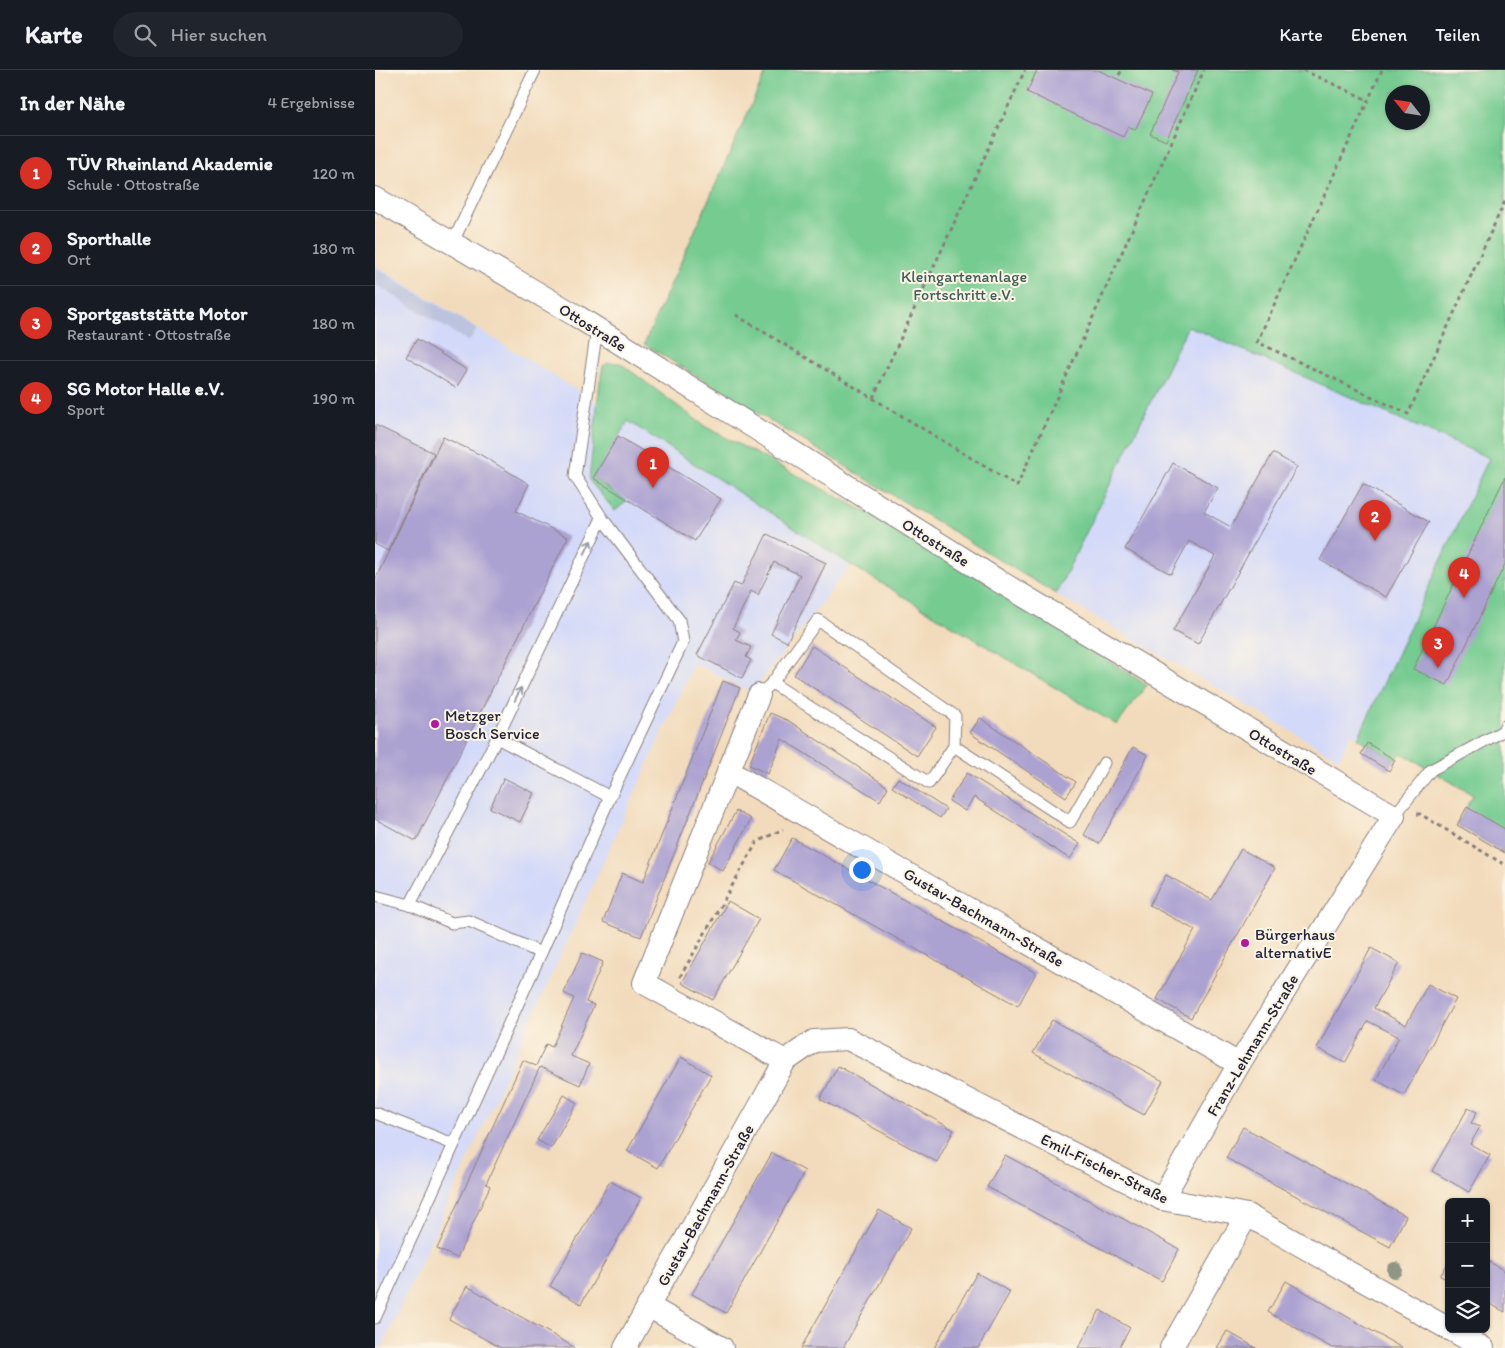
<!DOCTYPE html>
<html lang="de">
<head>
<meta charset="utf-8">
<style>
  body { margin:0; font-family:Itim,sans-serif; background:#20242c; color:#f1f3f6 }
  .controls { position:absolute; right:15px; bottom:15px; display:grid; overflow:hidden; border-radius:8px; box-shadow:0 1px 4px #0004 }
  .controls button { width:45px; height:45px; display:grid; place-items:center; padding:0; border:0; border-bottom:1px solid #363941; background:#171b24; color:#f1f3f6; font:25px sans-serif }
  .compass { position:absolute; left:1010px; top:15px; width:45px; height:45px; border-radius:50%; background:#171b24; box-shadow:0 1px 4px #0004; rotate:300deg }
  .you { position:absolute; left:486px; top:799px; width:18px; height:18px; margin:-12px; border:4px solid #fff; border-radius:50%; background:#1a73e8; box-shadow:0 0 0 8px #1a73e833 }
  .badge { display:grid; place-items:center; width:32px; height:32px; border-radius:50%; background:#d93025; color:#fff; font-size:16px; font-weight:700 }
  .pin { position:absolute; translate:-50% -41px; filter:drop-shadow(0 1px 2px #0008) }
  .pin::after { content:''; position:absolute; top:26px; width:18px; height:15px; background:inherit; clip-path:polygon(0 0,100% 0,50% 100%) }
  .list { margin:0; padding:0; list-style:none }
  h2 { display:flex; justify-content:space-between; align-items:center; height:65px; margin:0; padding:0 20px; font-size:21px }
  h2 small { font-size:16px; font-weight:400; color:#9ea1a6 }
  .list li { display:grid; grid-template-columns:32px 1fr auto; gap:15px; align-items:center; box-sizing:border-box; height:75px; padding:0 20px; border-top:1px solid #363941 }
  .list b { display:block; font-size:19px; white-space:nowrap }
  .list p { margin:0; font-size:16px; white-space:nowrap; color:#9ea1a6 }
  .list em { font-size:16px; font-style:normal; color:#9ea1a6 }
  .icon { flex:none; width:28px; height:28px; fill:none; stroke:currentColor; stroke-width:2; stroke-linecap:round; stroke-linejoin:round }
  .map { position:relative; flex:none; width:1130px; height:1278px; overflow:hidden }
  header { display:flex; align-items:center; gap:30px; box-sizing:border-box; height:70px; padding:0 25px; background:#171b24; border-bottom:1px solid #363941 }
  header strong { font-size:24px }
  nav { display:flex; gap:28px; margin-inline-start:auto; font-size:18px }
  .search { width:350px; height:45px; background:#20242c; display:flex; align-items:center; gap:12px; box-sizing:border-box; padding:0 18px; border-radius:28px; color:#9ea1a6; font-size:19px }
  main { display:flex }
  aside { flex:1; background:#171b24 }
  .map>svg:first-child { display:block }
  .built { fill:#d3d9f9 }
  .industrial { fill:#bcc3de }
  .green { fill:#74cb90; stroke:#4b7666; fill-rule:evenodd }
  .building { fill:#aca2d2 }
  .lines { fill:none; stroke-linecap:round; stroke-linejoin:round }
  .lane-casing { stroke:#8a7e7c; stroke-width:13 }
  .street-casing { stroke:#8a7e7c; stroke-width:24 }
  .path { stroke:#8a7e7c; stroke-width:3; stroke-dasharray:4 4; stroke-linecap:butt }
  .lane { stroke:#fff; stroke-width:11 }
  .street { stroke:#fff; stroke-width:22 }
  .tree { fill:#909686 }
  .oneway { stroke:#9c9ca7 }
  .poi-dot { fill:#b5179e; stroke:#fcf5e5; stroke-width:2 }
  .labels { text-anchor:middle; stroke-width:4; stroke-linejoin:round; paint-order:stroke }
  .park-label { font-size:16px; fill:#3f5d59; stroke:#fcf5e5 }
  .street-label { font-size:16px; fill:#22223b; stroke:#fcf5e5 }
  .poi-label { font-size:16px; fill:#22223b; stroke:#fcf5e5; text-anchor:start }
</style>
</head>
<body>
<header>
<strong>Karte</strong>
<div class="search"><svg class="icon" aria-label="search" viewBox="0 0 24 24"><circle cx="10" cy="10" r="6"/><path d="M15 15l6 6"/></svg>Hier suchen</div>
<nav><a>Karte</a><a>Ebenen</a><a>Teilen</a></nav>
</header>
<main>
<aside>
<h2>In der Nähe<small>4 Ergebnisse</small></h2>
<ul class="list">
<li><span class="badge">1</span><div><b>TÜV Rheinland Akademie</b><p>Schule · Ottostraße</p></div><em>120 m</em></li>
<li><span class="badge">2</span><div><b>Sporthalle</b><p>Ort</p></div><em>180 m</em></li>
<li><span class="badge">3</span><div><b>Sportgaststätte Motor</b><p>Restaurant · Ottostraße</p></div><em>180 m</em></li>
<li><span class="badge">4</span><div><b>SG Motor Halle e.V.</b><p>Sport</p></div><em>190 m</em></li>
</ul>
</aside>
<div class="map">
<svg width="1130" height="1278" viewBox="0 0 1130 1278">
  <rect width="100%" height="100%" fill="#fcf5e5"/>
  <filter id="ink" filterUnits="userSpaceOnUse"><feTurbulence type="fractalNoise" baseFrequency=".02" numOctaves="2"/><feDisplacementMap in="SourceGraphic" scale="10" xChannelSelector="R" yChannelSelector="G"/><feConvolveMatrix kernelMatrix="1 2 1 2 8 2 1 2 1" color-interpolation-filters="sRGB"/></filter>
  <filter id="wash" filterUnits="userSpaceOnUse"><feTurbulence type="fractalNoise" baseFrequency=".0096" numOctaves="4" result="noise"/><feDisplacementMap in="SourceGraphic" scale="20" xChannelSelector="R" yChannelSelector="G"/><feGaussianBlur stdDeviation="1.12" result="paint"/><feColorMatrix in="noise" values="0 0 0 0 0 0 0 0 0 0 0 0 0 0 0 0 0 1.4 0 .05"/><feComposite in="paint" operator="in"/></filter>
  <g filter="url(#wash)">
    <rect width="100%" height="100%" fill="#f2dbbc"/>
    <g class="built">
      <polygon points="0,195 320,393 476,495 377,622 319,593 7,1278 0,1278"/>
      <polygon points="813,256 1114,388 983,668 976,664 964,689 681,524"/>
    </g>
    <polygon class="industrial" points="0,197 102,259 94,272 0,214"/>
    <g class="green">
      <path d="M392 0H1130V783L1082 755 1098 725 1027 683 1020 690 983 668 1114 388 813 256 681 524 269 274ZM1018 22H1048V52H1018Z"/>
      <polygon points="233,293 245,293 331,357 546,471 772,615 742,655 476,495 253,351 218,408 252,431 240,441 214,410 225,311 228,296"/>
    </g>
    <g id="blocks">
      <g class="building">
        <polygon points="662,0 723,0 777,25 760,60 753,56 748,67 652,22"/>
        <polygon points="797,0 823,0 791,71 775,64 803,2"/>
        <polygon points="42,269 92,300 81,318 31,287"/>
        <polygon points="0,355 59,383 13,481 0,474"/>
        <polygon points="243,366 346,429 320,471 218,408"/>
        <polygon points="68,367 106,385 154,414 141,441 193,467 41,771 0,749 0,510"/>
        <polygon points="898,383 922,397 823,574 798,561 840,486 814,471 796,504 750,479 798,393 843,418 829,442 856,457"/>
        <polygon points="1130,407 1130,494 1072,615 1038,599"/>
        <polygon points="988,414 1054,452 1011,527 945,490"/>
        <polygon points="392,464 451,493 412,572 396,564 425,505 399,492 383,525 376,521 358,558 365,562 361,570 376,577 371,587 376,590 367,608 322,585 359,513 366,516"/>
        <polygon points="437,576 561,657 542,686 419,605"/>
        <polygon points="348,611 365,618 266,867 228,852 247,803 268,812"/>
        <polygon points="395,643 414,651 513,717 505,731 407,669 393,704 374,695"/>
        <polygon points="605,648 701,712 691,727 595,663"/>
        <polygon points="992,673 1020,690 1014,701 986,684"/>
        <polygon points="758,677 773,685 724,774 709,765"/>
        <polygon points="592,703 705,774 695,789 599,727 590,741 574,731"/>
        <polygon points="129,708 159,723 145,752 115,738"/>
        <polygon points="523,708 571,739 565,748 517,717"/>
        <polygon points="1092,737 1130,759 1130,783 1082,755"/>
        <polygon points="361,741 376,749 348,801 333,792"/>
        <polygon points="417,768 661,903 643,936 399,800"/>
        <polygon points="866,779 900,798 816,948 782,929 820,860 774,835 791,805 837,830"/>
        <polygon points="353,831 384,849 338,930 307,913"/>
        <polygon points="996,878 1024,893 999,938 1031,955 1053,914 1081,929 1029,1025 1001,1010 1024,967 993,951 970,993 942,978"/>
        <polygon points="207,883 228,892 211,932 219,935 196,986 214,994 205,1015 165,997 111,1114 115,1116 82,1188 62,1179 148,990 161,996 171,974 177,977 199,928 189,923"/>
        <polygon points="677,950 788,1011 769,1045 658,983"/>
        <polygon points="306,987 336,1005 283,1098 252,1081"/>
        <polygon points="463,996 579,1060 562,1092 445,1029"/>
        <polygon points="189,1025 202,1033 176,1078 162,1070"/>
        <polygon points="1093,1038 1102,1042 1096,1053 1105,1057 1095,1074 1115,1085 1094,1122 1057,1101"/>
        <polygon points="868,1057 1031,1146 1015,1177 851,1088"/>
        <polygon points="397,1083 430,1101 351,1243 317,1224"/>
        <polygon points="630,1085 804,1179 787,1211 612,1117"/>
        <polygon points="235,1111 266,1128 206,1234 175,1216"/>
        <polygon points="504,1140 536,1158 509,1206 468,1278 426,1278"/>
        <polygon points="1111,1190 1130,1201 1130,1242 1111,1232"/>
        <polygon points="1074,1191 1074,1210 1065,1206"/>
        <polygon points="602,1203 635,1222 603,1278 559,1278"/>
        <polygon points="911,1211 971,1246 1027,1278 957,1278 893,1242"/>
        <polygon points="92,1216 199,1277 198,1278 126,1278 74,1249"/>
        <polygon points="725,1240 755,1258 744,1278 703,1278"/>
        <polygon points="852,1261 881,1278 842,1278"/>
      </g>
    </g>
  </g>
  <g filter="url(#ink)">
    <use href="#blocks" fill-opacity="0" stroke="#8a7e7c" stroke-width="1"/>
    <g class="lines">
      <g class="lane-casing">
        <g id="lane">
          <polyline points="77,174 160,0"/>
          <polyline points="397,613 554,713 579,676"/>
          <polyline points="384,625 397,613 443,550 580,646 579,676 695,752 729,693"/>
          <polyline points="122,668 235,727"/>
          <polyline points="1019,746 1056,700 1128,661 1130,656"/>
          <polyline points="0,826 35,835 77,853 94,851 166,883"/>
          <polyline points="35,835 122,668 227,448"/>
          <polyline points="0,1043 78,1074"/>
          <polyline points="0,1248 166,883 235,727 308,572 304,550 227,448 200,406 222,259"/>
        </g>
      </g>
      <g class="street-casing">
        <g id="street">
          <polyline points="0,128 200,245 622,510 1019,746 864,994 787,1129"/>
          <polyline points="384,625 269,913 410,991"/>
          <polyline points="353,701 864,994"/>
          <polyline points="273,1236 347,1278"/>
          <polyline points="1075,1259 1108,1278"/>
          <polyline points="250,1278 410,991 439,971 473,969 787,1129 872,1145 1074,1259"/>
          <polyline points="796,1278 872,1145"/>
        </g>
      </g>
      <g class="path">
        <polyline points="928,0 993,30"/>
        <polyline points="1007,0 882,272 1033,344 1130,131"/>
        <polyline points="744,5 747,0"/>
        <polyline points="361,245 642,416 829,0"/>
        <polyline points="498,328 650,0"/>
        <polyline points="1042,744 1045,744 1130,795"/>
        <polyline points="305,907 382,772 408,759"/>
      </g>
      <use href="#lane" class="lane"/>
      <use href="#street" class="street"/>
    </g>
    <circle class="tree" cx="1020" cy="1200" r="8"/>
    <defs><path id="oneway-shaft" d="M-6 0H5M1.5-3L5.5 0L1.5 3" fill="none" stroke-width="1.6" stroke-linecap="round" stroke-linejoin="round" transform="scale(1.25)"/></defs>
    <g class="oneway">
      <use href="#oneway-shaft" transform="translate(213 477) rotate(-64)"/>
      <use href="#oneway-shaft" transform="translate(143 624) rotate(-64)"/>
    </g>
  </g>
  <g class="poi-dot">
    <circle cx="60" cy="654" r="5"/>
    <circle cx="870" cy="873" r="5"/>
  </g>
  <g class="labels">
    <g class="park-label">
      <text x="589" y="212">Kleingartenanlage<tspan x="589" dy="18">Fortschritt e.V.</tspan></text>
    </g>
    <g class="street-label">
      <text transform="translate(218 257) rotate(32)" y="6">Ottostraße</text>
      <text transform="translate(561 472) rotate(32)" y="6">Ottostraße</text>
      <text transform="translate(908 681) rotate(31)" y="6">Ottostraße</text>
      <text transform="translate(609 847) rotate(30)" y="6">Gustav-Bachmann-Straße</text>
      <text transform="translate(877 975) rotate(-59)" y="6">Franz-Lehmann-Straße</text>
      <text transform="translate(730 1098) rotate(26)" y="6">Emil-Fischer-Straße</text>
      <text transform="translate(330 1135) rotate(-61)" y="6">Gustav-Bachmann-Straße</text>
    </g>
    <g class="poi-label">
      <text x="70" y="651">Metzger<tspan x="70" dy="18">Bosch Service</tspan></text>
      <text x="880" y="870">Bürgerhaus<tspan x="880" dy="18">alternativE</tspan></text>
    </g>
  </g>
</svg>
<div class="controls">
<button>+</button>
<button>−</button>
<button><svg class="icon" aria-label="layers" viewBox="0 0 24 24"><path d="M12 4l9 5-9 5-9-5zM3 14l9 5 9-5"/></svg></button>
</div>
<svg class="compass" viewBox="-18 -18 36 36"><path d="M0-13l5 13h-10z" fill="#e53935"/><path d="M0 13l5-13h-10z" fill="#9ea1a6"/></svg>
<div class="you"></div>
<div class="pin badge" style="left:278px;top:418px">1</div>
<div class="pin badge" style="left:1000px;top:471px">2</div>
<div class="pin badge" style="left:1063px;top:598px">3</div>
<div class="pin badge" style="left:1089px;top:528px">4</div>
</div>
</main>
</body>
</html>
